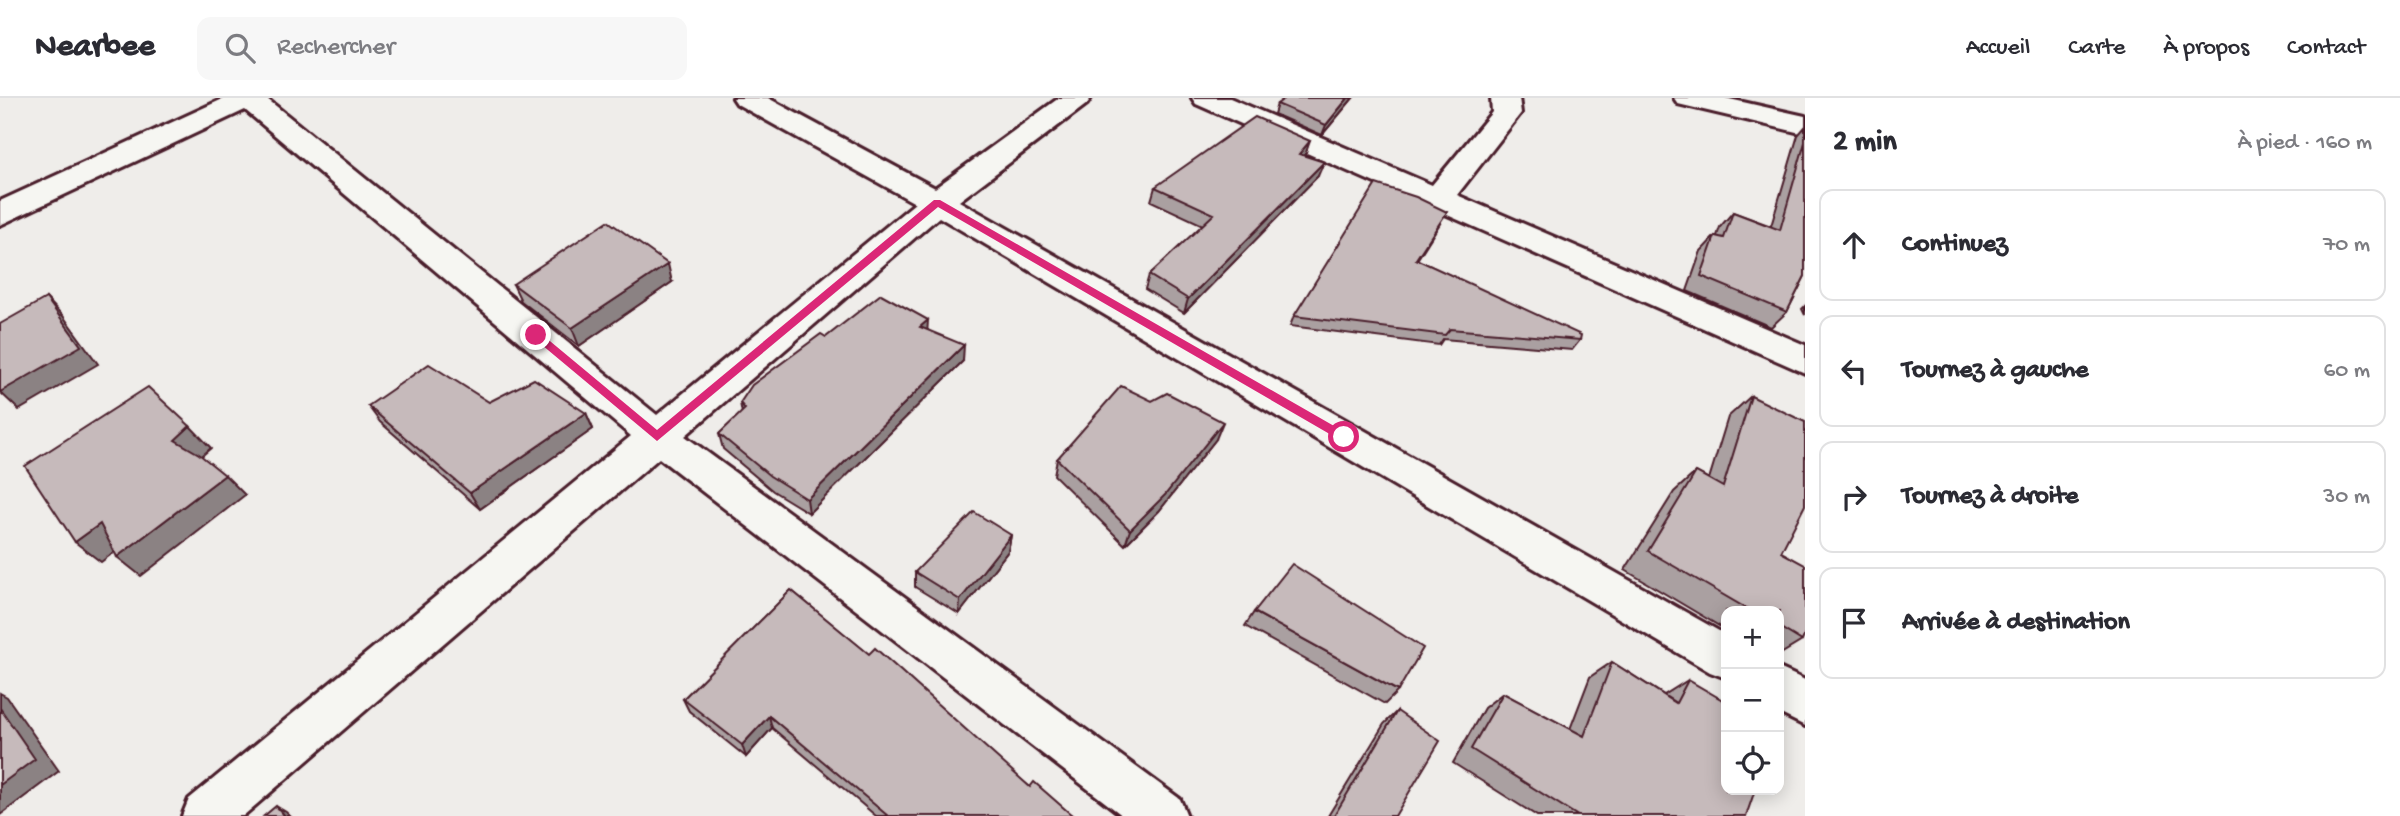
<!DOCTYPE html>
<html lang="fr">
<head>
<meta charset="utf-8">
<style>
  body { margin:0; font-family:"Gochi Hand",sans-serif; background:#f7f7f7; color:#2b2b33 }
  .controls { position:absolute; right:21px; bottom:21px; display:grid; overflow:hidden; border-radius:14px; box-shadow:0 4px 18px #0003 }
  .controls button { width:63px; height:63px; display:grid; place-items:center; padding:0; border:0; border-bottom:2px solid #e1e1e2; background:#fff; color:#2b2b33; font:35px sans-serif }
  .stop { position:absolute; width:21px; height:21px; margin:-16px; border:5px solid #db2777; border-radius:50%; background:#fff }
  .stop.end { background:#db2777; border-color:#fff; box-shadow:0 2px 7px #0008 }
  .list { margin:0; padding:0; list-style:none }
  h2 { display:flex; justify-content:space-between; align-items:center; height:91px; margin:0; padding:0 28px; font-size:30px }
  h2 small { font-size:23px; font-weight:400; color:#7c7c81 }
  .list li { display:grid; grid-template-columns:46px 1fr auto; gap:21px; align-items:center; box-sizing:border-box; height:112px; margin:0 14px 14px; padding:0 14px; border:2px solid #e1e1e2; border-radius:14px }
  .list b { display:block; font-size:26px; white-space:nowrap }
  .list em { font-size:23px; font-style:normal; color:#7c7c81 }
  .icon { flex:none; width:38px; height:38px; fill:none; stroke:currentColor; stroke-width:2; stroke-linecap:round; stroke-linejoin:round }
  .map { position:relative; flex:none; width:1805px; height:718px; overflow:hidden }
  header { display:flex; align-items:center; gap:42px; box-sizing:border-box; height:98px; padding:0 35px; background:#fff; border-bottom:2px solid #e1e1e2 }
  header strong { font-size:33px }
  nav { display:flex; gap:38px; margin-inline-start:auto; font-size:24px }
  .search { width:490px; height:63px; background:#f7f7f7; display:flex; align-items:center; gap:18px; box-sizing:border-box; padding:0 24px; border-radius:14px; color:#7c7c81; font-size:26px }
  main { display:flex }
  aside { flex:1; background:#fff }
  .map>svg:first-child { display:block }
  .lines { fill:none; stroke-linecap:round; stroke-linejoin:round }
  .minor-casing { stroke:#4a1f2b; stroke-width:6 }
  .minor { fill:#f6f6f2; fill-rule:evenodd }
  .wall { fill:#aaa0a1; stroke:#4a1f2b; stroke-width:2 }
  .shaded-wall { fill:#8b8283; stroke:#4a1f2b; stroke-width:2 }
  .building { fill:#c6babb; stroke:#4a1f2b; stroke-width:2 }
  .route { fill:#db2777 }
</style>
</head>
<body>
<header>
<strong>Nearbee</strong>
<div class="search"><svg class="icon" aria-label="search" viewBox="0 0 24 24"><circle cx="10" cy="10" r="6"/><path d="M15 15l6 6"/></svg>Rechercher</div>
<nav><a>Accueil</a><a>Carte</a><a>À propos</a><a>Contact</a></nav>
</header>
<main>
<div class="map">
<svg width="1805" height="718" viewBox="0 0 1805 718">
  <rect width="100%" height="100%" fill="#efedea"/>
  <filter id="ink" filterUnits="userSpaceOnUse"><feTurbulence type="fractalNoise" baseFrequency=".0143" numOctaves="2"/><feDisplacementMap in="SourceGraphic" scale="14" xChannelSelector="R" yChannelSelector="G"/><feConvolveMatrix kernelMatrix="1 2 1 2 8 2 1 2 1" color-interpolation-filters="sRGB"/></filter>
  <g filter="url(#ink)">
    <g class="lines">
      <g class="minor-casing">
        <g id="minor">
          <polygon points="225,0 266,0 657,317 915,105 737,6 733,0 768,0 935,90 1059,0 1091,0 1087,6 959,103 1726,537 1726,580 1710,574 939,119 685,338 1180,701 1187,718 1123,718 659,360 243,718 182,718 189,701 631,338 245,12 0,127 0,103"/>
          <polygon points="1192,0 1230,0 1432,87 1492,14 1491,0 1519,0 1521,15 1457,97 1805,247 1805,275 1196,6"/>
          <polygon points="1674,0 1725,0 1805,18 1805,36 1678,6"/>
          <polygon points="1779,570 1805,582 1805,628 1779,615"/>
        </g>
      </g>
      <use href="#minor" class="minor"/>
    </g>
    <g class="wall">
      <polygon points="1353,0 1322,37 1274,16 1277,6"/>
      <polygon points="1805,29 1805,178 1787,214 1771,229 1687,193 1701,153 1715,138 1717,138 1720,129 1733,114 1771,128 1798,37"/>
      <polygon points="1304,58 1318,78 1184,215 1145,191 1149,177 1203,127 1151,103 1155,89"/>
      <polygon points="1441,124 1417,162 1580,242 1572,252 1443,241 1439,247 1290,228 1294,218"/>
      <polygon points="672,184 579,248 521,203 513,186"/>
      <polygon points="1805,208 1805,217 1802,211"/>
      <polygon points="928,232 963,263 809,415 773,393 723,351 719,336 742,315 740,305 826,239"/>
      <polygon points="1751,298 1781,454 1802,543 1779,557 1779,513 1726,513 1726,532 1625,472 1674,394 1696,374 1709,381 1728,319"/>
      <polygon points="1152,303 1216,341 1159,413 1125,447 1054,377 1057,361"/>
      <polygon points="489,304 586,315 593,331 480,411 380,324 368,308"/>
      <polygon points="1011,437 1008,453 959,516 915,489 915,474"/>
      <polygon points="791,492 1030,689 1073,718 876,718 772,630 746,659 689,613 683,601"/>
      <polygon points="1254,514 1398,593 1385,606 1245,528"/>
      <polygon points="1612,564 1664,597 1688,582 1746,718 1537,718 1453,665 1484,610 1503,595 1570,631 1590,579"/>
      <polygon points="1397,613 1395,718 1328,718 1384,626"/>
    </g>
    <g class="shaded-wall">
      <polygon points="1348,0 1353,0 1322,37 1326,27"/>
      <polygon points="1310,43 1305,57 1294,70 1299,56"/>
      <polygon points="1324,64 1318,78 1184,215 1188,201"/>
      <polygon points="668,166 672,184 579,248 572,230"/>
      <polygon points="46,200 63,218 98,266 19,312 0,294"/>
      <polygon points="928,222 927,238 920,229"/>
      <polygon points="964,247 963,263 809,415 807,401"/>
      <polygon points="586,315 593,331 480,411 470,395"/>
      <polygon points="1223,324 1216,341 1159,413 1125,447 1130,432"/>
      <polygon points="190,328 211,350 196,363 175,342"/>
      <polygon points="225,377 245,397 141,478 117,459"/>
      <polygon points="100,426 125,446 101,464 75,444"/>
      <polygon points="1011,437 1008,453 959,516 960,502"/>
      <polygon points="0,595 7,599 59,673 0,717"/>
      <polygon points="769,618 772,630 746,659 742,647"/>
      <polygon points="276,708 286,714 290,718 285,718"/>
    </g>
    <g class="building">
      <polygon points="1285,0 1348,0 1326,27 1277,6"/>
      <polygon points="1255,19 1310,43 1299,56 1324,64 1188,201 1149,177 1214,116 1155,89"/>
      <polygon points="1805,44 1805,178 1787,214 1701,178 1715,138 1724,140 1733,114 1780,132"/>
      <polygon points="1376,86 1416,99 1447,114 1416,161 1581,237 1580,242 1450,231 1445,237 1294,218"/>
      <polygon points="608,123 668,166 572,230 513,186"/>
      <polygon points="881,196 928,222 920,229 964,247 807,401 770,378 719,336 745,311 740,305 752,287 821,236 826,239"/>
      <polygon points="46,200 81,248 0,294 0,226"/>
      <polygon points="429,266 489,304 534,281 586,315 470,395 368,308"/>
      <polygon points="1121,288 1152,303 1167,295 1223,324 1165,397 1130,432 1057,361"/>
      <polygon points="148,289 190,328 175,342 199,356 225,377 117,459 100,426 75,444 25,368"/>
      <polygon points="1751,298 1805,324 1805,407 1781,454 1805,467 1805,536 1802,543 1779,529 1779,513 1751,513 1648,453 1696,374 1723,389"/>
      <polygon points="974,414 1011,437 960,502 915,474"/>
      <polygon points="1292,466 1423,550 1398,593 1254,514"/>
      <polygon points="791,492 869,556 875,550 1030,689 1034,684 1073,718 888,718 769,618 742,647 683,601"/>
      <polygon points="1612,564 1676,605 1688,582 1726,604 1726,692 1755,692 1746,718 1578,718 1471,651 1503,595 1584,638"/>
      <polygon points="0,610 35,661 0,687"/>
      <polygon points="1397,613 1440,643 1395,718 1334,718"/>
      <polygon points="276,708 285,718 264,718"/>
    </g>
  </g>
  <polygon class="route" points="934,102 940,102 1348,336 1348,342 1340,342 938,109 657,343 530,237 536,233 539,234 657,332"/>
</svg>
<div class="controls">
<button>+</button>
<button>−</button>
<button><svg class="icon" aria-label="locate" viewBox="0 0 24 24"><circle cx="12" cy="12" r="6"/><path d="M12 2v4M12 18v4M2 12h4M18 12h4"/></svg></button>
</div>
<div class="stop" style="left:1344px;top:339px"></div>
<div class="stop end" style="left:536px;top:237px"></div>
</div>
<aside>
<h2>2 min<small>À pied · 160 m</small></h2>
<ul class="list">
<li><svg class="icon" aria-label="ahead" viewBox="0 0 24 24"><path d="M12 20V5M6 11l6-6 6 6"/></svg><div><b>Continuez</b></div><em>70 m</em></li>
<li><svg class="icon" aria-label="left" viewBox="0 0 24 24"><path d="M17 20v-9H6M10 6l-5 5 5 5"/></svg><div><b>Tournez à gauche</b></div><em>60 m</em></li>
<li><svg class="icon" aria-label="right" viewBox="0 0 24 24"><path d="M7 20v-9h11M14 6l5 5-5 5"/></svg><div><b>Tournez à droite</b></div><em>30 m</em></li>
<li><svg class="icon" aria-label="arrive" viewBox="0 0 24 24"><path d="M6 21V4h12l-3 4 3 4H6"/></svg><div><b>Arrivée à destination</b></div></li>
</ul>
</aside>
</main>
</body>
</html>
